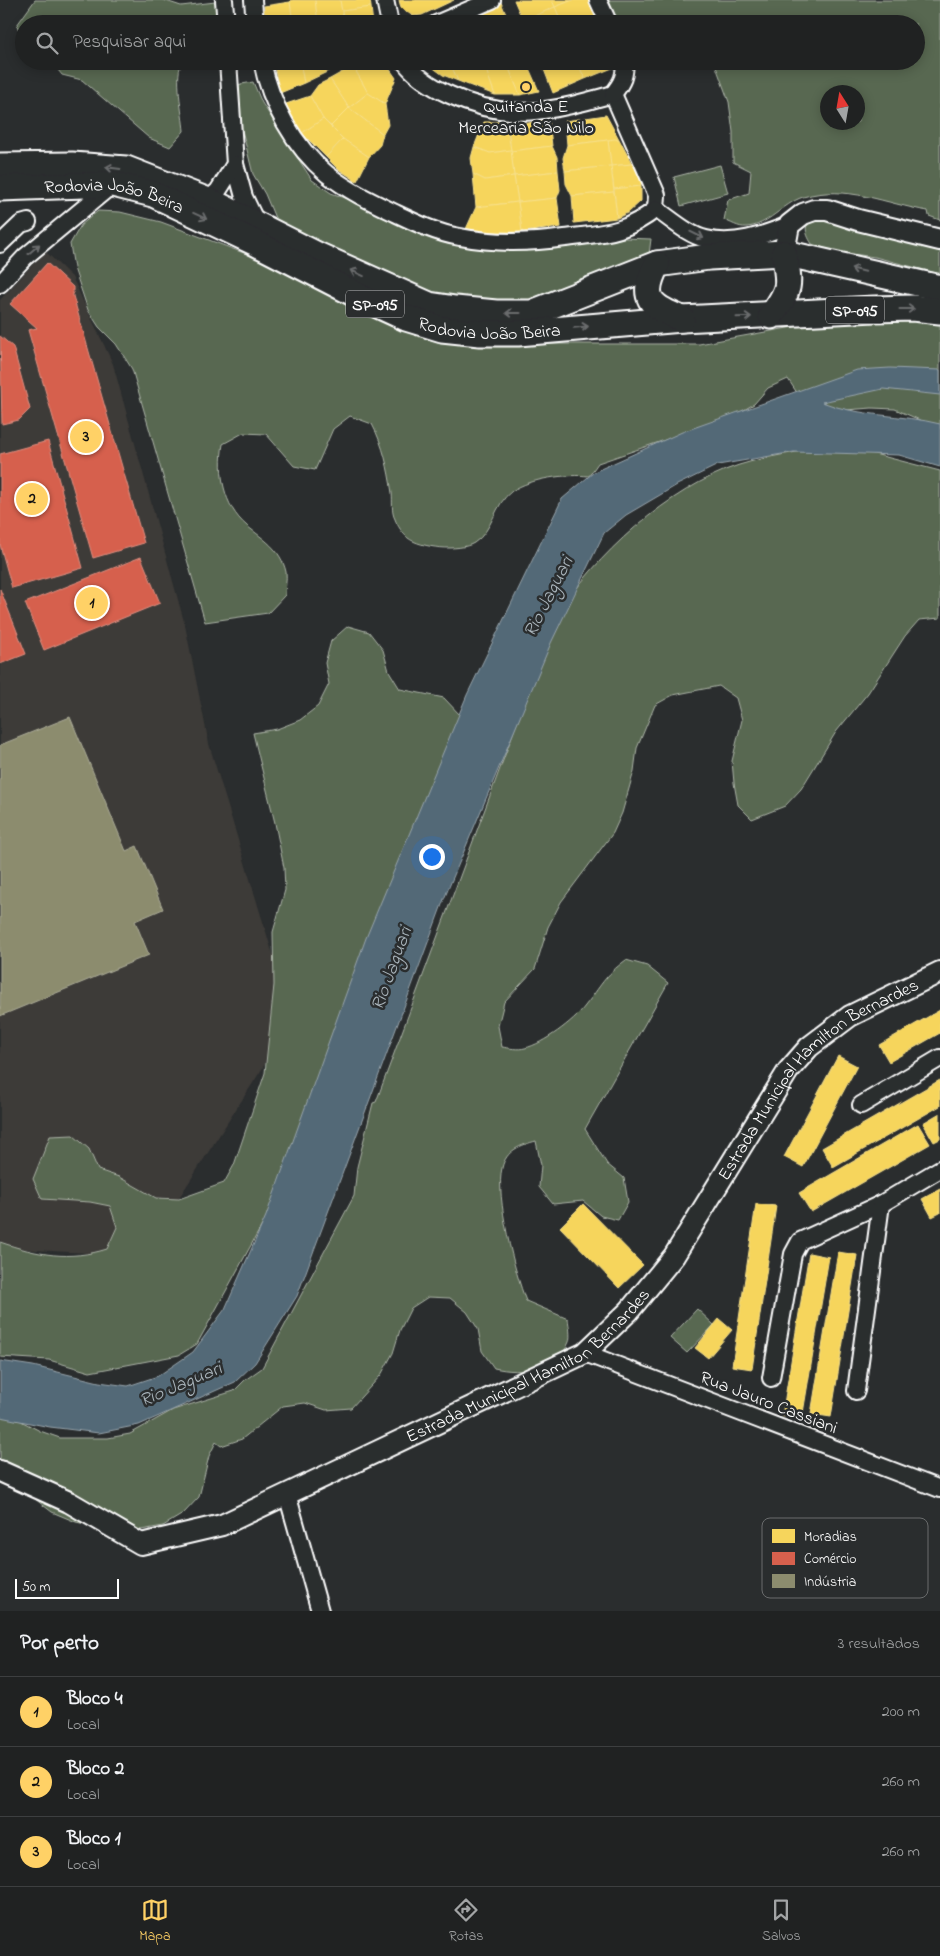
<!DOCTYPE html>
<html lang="pt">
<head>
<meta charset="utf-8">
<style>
  body { margin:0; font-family:"Indie Flower",sans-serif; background:#282a2a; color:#f1f3f6 }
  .compass { position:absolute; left:820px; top:85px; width:45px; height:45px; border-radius:50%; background:#202222; box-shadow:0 2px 12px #0003; rotate:349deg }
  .scale { position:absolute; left:15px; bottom:12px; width:104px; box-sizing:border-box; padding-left:5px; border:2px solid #fff; border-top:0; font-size:14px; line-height:18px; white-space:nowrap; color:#fff; -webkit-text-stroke:4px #2a2d2e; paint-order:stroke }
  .you { position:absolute; left:431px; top:856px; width:18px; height:18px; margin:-12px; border:4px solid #fff; border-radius:50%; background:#1a73e8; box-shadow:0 0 0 8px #1a73e833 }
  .badge { display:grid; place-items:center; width:32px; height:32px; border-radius:50%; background:#ffd166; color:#111; font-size:16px; font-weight:700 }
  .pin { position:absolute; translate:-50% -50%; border:2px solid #fff; box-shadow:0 1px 5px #0006 }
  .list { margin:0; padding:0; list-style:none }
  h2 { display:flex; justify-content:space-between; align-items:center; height:65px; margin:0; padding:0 20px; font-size:21px }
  h2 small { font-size:16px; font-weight:400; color:#a2a4a5 }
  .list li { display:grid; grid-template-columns:32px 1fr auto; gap:15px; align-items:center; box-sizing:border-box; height:70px; padding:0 20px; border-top:1px solid #3d3f40 }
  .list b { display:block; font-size:19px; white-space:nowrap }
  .list p { margin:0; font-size:16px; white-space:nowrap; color:#a2a4a5 }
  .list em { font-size:16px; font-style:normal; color:#a2a4a5 }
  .icon { flex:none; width:28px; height:28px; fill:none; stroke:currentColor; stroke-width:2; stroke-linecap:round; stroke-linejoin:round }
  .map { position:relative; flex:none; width:940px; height:1611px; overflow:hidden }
  .search { position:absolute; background:#202222; box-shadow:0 2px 12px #0003; left:15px; right:15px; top:15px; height:55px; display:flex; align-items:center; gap:12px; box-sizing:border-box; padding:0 18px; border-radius:28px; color:#a2a4a5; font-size:19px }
  .sheet { height:275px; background:#202222 }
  nav { display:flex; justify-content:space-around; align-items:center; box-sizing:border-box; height:70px; border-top:1px solid #3d3f40; background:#202222; font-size:14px; color:#a2a4a5 }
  nav a { display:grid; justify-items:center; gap:2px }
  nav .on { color:#ffd166 }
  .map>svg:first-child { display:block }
  .built { fill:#3c3a37 }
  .green { fill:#596851; stroke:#acb4a8; fill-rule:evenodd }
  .water { fill:#536977; stroke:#98a5ad }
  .homes { fill:#f6d55c; stroke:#f9e28d }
  .shops { fill:#d6604d; stroke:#e29082 }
  .industry { fill:#8c8c6e; stroke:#aeae9a }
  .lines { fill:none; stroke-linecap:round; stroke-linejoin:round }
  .minor-casing { stroke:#fff; stroke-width:20 }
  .tertiary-casing { stroke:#fff; stroke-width:24 }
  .primary-casing { stroke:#fff; stroke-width:29 }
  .minor { stroke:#2a2d2e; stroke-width:16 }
  .tertiary { stroke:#2a2d2e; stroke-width:20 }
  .primary { stroke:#2a2d2e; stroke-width:25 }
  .oneway { stroke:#6a6c6d }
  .poi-dot { fill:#ffd166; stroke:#2a2d2e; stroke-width:2 }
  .labels { text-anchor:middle; stroke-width:5; stroke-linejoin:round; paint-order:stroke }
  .shield { fill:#2a2d2e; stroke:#bfc0c0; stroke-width:1 }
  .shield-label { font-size:16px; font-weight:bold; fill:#fff }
  .poi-label { font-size:18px; fill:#fff; stroke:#2a2d2e }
  .street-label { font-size:18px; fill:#fff; stroke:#2a2d2e }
  .water-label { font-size:19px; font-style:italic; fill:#a9b4bb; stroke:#2a2d2e }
  .key { fill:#2a2d2e; stroke:#6a6c6d; stroke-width:1 }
  .key-label { font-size:14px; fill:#fff }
</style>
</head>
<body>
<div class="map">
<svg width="940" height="1611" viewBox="0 0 940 1611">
  <rect width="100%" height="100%" fill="#2a2d2e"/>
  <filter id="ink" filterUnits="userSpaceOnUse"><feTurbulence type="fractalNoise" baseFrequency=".02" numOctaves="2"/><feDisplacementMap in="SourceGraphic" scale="10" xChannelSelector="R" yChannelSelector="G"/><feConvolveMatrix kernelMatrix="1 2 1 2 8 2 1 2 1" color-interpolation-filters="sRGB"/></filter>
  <g filter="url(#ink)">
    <polygon class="built" points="45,251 72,277 113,364 185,625 209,744 293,1021 175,1204 121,1255 0,1248 0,300"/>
    <g class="green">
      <polygon points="35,0 163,0 181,6 224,1 227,24 24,24 24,46 17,25"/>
      <path d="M603 0H940V220L929 216 928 211C886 204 847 184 803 197 782 204 768 226 746 227 739 228 730 222 724 220L728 200 749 193 751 171 733 162V132L729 102 714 61H916V24H613ZM828 92H858V122H828Z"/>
      <path d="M51 61H183C173 73 183 115 184 131L170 147 149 138 82 80 62 75Z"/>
      <polygon points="253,82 262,103 312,180 331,193 442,232 583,243 624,238 651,239 648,262 552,301 431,299 291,234 275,218 265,194 253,174 231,86"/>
      <polygon points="720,165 728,193 681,206 674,177"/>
      <path d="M98 211 120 212 161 222 385 306 470 344H699L899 308 940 321V429L895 409 872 408 845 410 801 399 788 379 768 388 754 404 732 417 598 463 589 476C567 474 531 478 512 491 494 504 493 531 474 543 459 552 421 548 408 538 403 534 397 525 395 519 391 512 393 501 392 493 388 468 384 447 372 424L350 416 333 429 315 470 294 466 266 434 243 433 223 444C218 472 223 506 247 526 263 539 281 549 286 572 287 579 285 588 285 595L268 613 205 622 132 369 116 344 99 327 88 310 74 268 70 244 81 225Z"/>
      <path d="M814 213 940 248V274L875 257 837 252 812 244C804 231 804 225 814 213Z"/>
      <path d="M829 446 851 448 940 471V618L919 620 905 636 868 693 836 732 801 789 785 806 752 819 738 805 734 783 732 761 742 720 736 698 719 686 673 695 655 705 637 748 634 771 622 813 613 833 561 902 548 927 535 969 504 1002 498 1026 502 1047C509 1048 518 1050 525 1048 543 1044 574 1021 585 1006 601 986 604 976 626 960L647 966 668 983 585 1129 607 1164 624 1178 628 1202 618 1220 601 1216 583 1201 553 1204 539 1187 541 1165 536 1141C521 1145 506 1150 502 1168 495 1195 515 1274 526 1301L568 1319C569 1326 571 1336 569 1342 557 1372 521 1374 494 1368L482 1351 478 1329 467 1312 450 1298 428 1297 411 1308 400 1330 393 1353 381 1375 351 1408 326 1410 305 1403 283 1406 242 1439 221 1446 216 1442 209 1456 199 1497 183 1514 163 1526 141 1530 119 1531 76 1522 52 1512 35 1499 24 1481 0 1468V1410L40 1431 60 1438H108L130 1434 173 1410 234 1391 245 1380 262 1368 354 1196 357 1167 373 1103 376 1102 556 618C594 556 669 488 739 465 768 456 799 452 829 446Z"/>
      <path d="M348 626 369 632 383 650 389 671 400 689 444 698 460 715 314 1130 197 1344 179 1355 90 1372 49 1360 0 1357V1242C38 1255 69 1261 107 1249L117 1227 110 1206 90 1202 42 1199 33 1179 50 1136 73 1135 89 1149 98 1170 119 1177 156 1198 179 1199 224 1183 234 1165 265 1073 274 985 273 932 285 890 284 868 275 823 253 733 277 729 300 720 318 706 329 684 325 663 331 641Z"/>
      <polygon points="697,1309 714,1325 687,1353 670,1338"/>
    </g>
    <path class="water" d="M890 368 940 370V395L883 389 822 402C859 417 901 414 940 424V467L899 455 794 452 718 465 677 485 626 515 604 533 551 643 444 899 297 1296 255 1363 235 1382 139 1425 99 1433 50 1427 0 1417V1361L33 1366 99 1382 128 1386 158 1376 193 1352 225 1309 266 1216 366 938 467 695 562 499 594 472 682 432 857 370Z"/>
    <g class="homes">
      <polygon points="292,0 315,0 318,24 293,24 290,2"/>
      <polygon points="315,0 340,0 343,18 318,22"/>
      <polygon points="340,0 370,0 371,7 342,11"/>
      <polygon points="399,0 454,0 422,15 413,16 401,8"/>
      <polygon points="500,0 510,24 484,24 478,10"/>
      <polygon points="514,0 552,0 555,7 523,21"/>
      <polygon points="552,0 573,0 555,7"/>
      <polygon points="573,0 590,0 599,17 584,24 562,24 555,7"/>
      <polygon points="290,2 293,24 266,24 264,6"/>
      <polygon points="371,7 373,24 344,24 342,11"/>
      <polygon points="555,7 562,24 523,24 523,21"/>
      <polygon points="478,10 484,24 460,24 458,19"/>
      <polygon points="343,18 344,24 318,24 318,22"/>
      <polygon points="273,61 300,61 304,83 280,93"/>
      <polygon points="300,61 324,61 327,72 304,83"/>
      <polygon points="324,61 344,61 342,65 327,72"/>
      <polygon points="365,61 384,61 396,78 385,104 368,93 353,66"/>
      <polygon points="424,61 449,61 458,81 443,75"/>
      <polygon points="458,61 483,61 495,95 458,81 451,64"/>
      <polygon points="483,61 506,61 520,95 495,95"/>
      <polygon points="506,61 528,61 528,66 539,91 520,95"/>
      <polygon points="558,61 577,61 585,79 553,93 543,67"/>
      <polygon points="577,61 613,61 615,67 585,79"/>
      <polygon points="353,66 368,93 349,108 330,79"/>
      <polygon points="330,79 349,108 331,126 323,119 310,96 318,85"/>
      <polygon points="368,93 385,104 388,125 383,134 349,108"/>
      <polygon points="310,96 323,119 302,133 288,113 286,104"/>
      <polygon points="349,108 383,134 380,145 369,157 343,139 331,126"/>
      <polygon points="606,115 620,141 608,140 567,145 565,121"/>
      <polygon points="323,119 343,139 326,157 302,133"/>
      <polygon points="549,120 552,146 511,151 508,126"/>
      <polygon points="484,122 506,122 511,150 490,153 474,147"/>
      <polygon points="343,139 369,157 357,181 338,169 326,157"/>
      <polygon points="615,139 620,141 632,164 611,166 608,140"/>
      <polygon points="608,140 611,166 565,171 563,158 567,145"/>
      <polygon points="552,146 557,157 558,171 514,176 511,151"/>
      <polygon points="474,147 490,153 511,150 514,176 485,180 473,174 471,158"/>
      <polygon points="632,164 641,178 641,186 614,189 611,166"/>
      <polygon points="611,166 614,192 572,196 566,184 565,171"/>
      <polygon points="558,171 560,190 557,198 518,202 514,176"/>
      <polygon points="473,174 485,180 514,176 518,202 476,207"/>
      <polygon points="641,186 641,201 629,212 617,218 614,189"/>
      <polygon points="614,192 617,218 574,223 572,196"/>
      <polygon points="557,198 561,227 522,232 518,202"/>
      <polygon points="518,202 522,232 493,232 466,229 476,207"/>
      <polygon points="940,1010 940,1033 889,1062 879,1045"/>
      <polygon points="838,1056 857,1066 803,1167 784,1157"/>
      <polygon points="940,1080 940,1106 833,1167 822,1148"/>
      <polygon points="940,1113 940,1139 934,1142 923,1123"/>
      <polygon points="918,1124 930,1144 811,1212 799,1193"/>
      <polygon points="940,1189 940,1213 932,1217 922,1199"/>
      <polygon points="583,1204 643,1265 619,1288 560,1227"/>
      <polygon points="756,1204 776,1206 752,1369 732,1366"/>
      <polygon points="838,1252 857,1255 831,1417 811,1414"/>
      <polygon points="809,1253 829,1257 802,1419 782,1416"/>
      <polygon points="719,1319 732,1330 708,1358 695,1348"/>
    </g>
    <g class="shops">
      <polygon points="47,263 73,287 73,296 144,543 93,558 28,330 37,328 10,304"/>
      <polygon points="0,336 13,347 30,409 19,420 2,424"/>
      <polygon points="48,441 83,568 12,588 0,545 0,454"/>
      <polygon points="141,557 160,603 44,650 25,603"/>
      <polygon points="0,589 26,654 0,664"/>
    </g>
    <polygon class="industry" points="70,717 126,851 137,846 163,909 135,921 149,955 0,1016 0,745"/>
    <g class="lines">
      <g class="minor-casing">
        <g id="minor">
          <polyline points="224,0 226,24"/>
          <polyline points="253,0 255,24"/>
          <polyline points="385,0 390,24"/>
          <polyline points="598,0 609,24"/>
          <polyline points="436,24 492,0"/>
          <polyline points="228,61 235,164 244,197 257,224"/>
          <path d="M262 61C270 103 294 147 327 174 347 190 370 201 393 212 414 222 436 233 460 237 495 244 530 243 565 238 604 233 624 234 656 209"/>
          <path d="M404 61C416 77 432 87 450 95 510 123 552 111 613 94"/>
          <polyline points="613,94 657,195 656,209"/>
          <path d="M613 94C622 83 626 75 624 61"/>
          <polyline points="208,200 218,191 235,164"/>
          <path d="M656 209C671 219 688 235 706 239 735 246 763 235 789 225"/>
          <polyline points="0,244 21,224 28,222"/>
          <polyline points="0,284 25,257 113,184"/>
          <polyline points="861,1105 940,1058"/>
          <polyline points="585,1353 940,1489"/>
          <polyline points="771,1378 793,1254 800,1241 881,1204 940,1169"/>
          <polyline points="856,1391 881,1204"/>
          <polyline points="287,1494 320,1611"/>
        </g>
      </g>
      <g class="tertiary-casing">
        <g id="tertiary">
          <polyline points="784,253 789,225 803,214 814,210 827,210 858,220 940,240"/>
          <path id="s1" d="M0 1471 69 1502 141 1544 222 1525 585 1353 629 1311 674 1256 788 1071 809 1047 850 1016 940 972"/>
        </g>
      </g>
      <g class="primary-casing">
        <g id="primary">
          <polyline points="0,166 72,165 126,169 216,204 317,255 429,305 455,309 496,313 532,313 657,264 709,257 784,253 940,288"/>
          <path id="s2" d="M0 188 113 184 153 194 254 242 367 300 406 318 442 329 480 333H518L682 319 874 309 913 308 940 311"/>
          <path d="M657 264C640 298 649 306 682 319"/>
          <path d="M771 316C791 289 790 285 784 253"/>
        </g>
      </g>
      <use href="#minor" class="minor"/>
      <use href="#tertiary" class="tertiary"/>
      <use href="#primary" class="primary"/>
    </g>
    <defs><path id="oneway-shaft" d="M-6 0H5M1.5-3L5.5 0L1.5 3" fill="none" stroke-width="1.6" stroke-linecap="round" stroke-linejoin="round" transform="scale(1.25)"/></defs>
    <g class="oneway">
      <use href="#oneway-shaft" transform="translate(113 168) rotate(-173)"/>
      <use href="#oneway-shaft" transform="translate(200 216) rotate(25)"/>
      <use href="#oneway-shaft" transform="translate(697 235) rotate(26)"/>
      <use href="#oneway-shaft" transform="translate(34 249) rotate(-41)"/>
      <use href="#oneway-shaft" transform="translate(858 270) rotate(-167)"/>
      <use href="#oneway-shaft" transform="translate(357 273) rotate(-156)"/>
      <use href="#oneway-shaft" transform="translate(907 309)"/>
      <use href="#oneway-shaft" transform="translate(513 313) rotate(-180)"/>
      <use href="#oneway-shaft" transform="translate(744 317) rotate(-2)"/>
      <use href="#oneway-shaft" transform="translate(581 327) rotate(-5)"/>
    </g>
  </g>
  <circle class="poi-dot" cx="526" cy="87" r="5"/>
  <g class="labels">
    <g class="shield">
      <rect x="346" y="290.5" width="58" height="27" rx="4"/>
      <rect x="826" y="296.5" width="58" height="27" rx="4"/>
    </g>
    <g class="shield-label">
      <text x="375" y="310">SP-095</text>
      <text x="855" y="316">SP-095</text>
    </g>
    <g class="poi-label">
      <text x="526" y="112">Quitanda E<tspan x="526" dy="21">Mercearia São Nilo</tspan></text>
    </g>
    <g class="street-label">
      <text dy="6" stroke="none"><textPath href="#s2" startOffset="116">Rodovia João Beira</textPath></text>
      <text dy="6" stroke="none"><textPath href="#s2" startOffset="521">Rodovia João Beira</textPath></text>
      <text dy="6" stroke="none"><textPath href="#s1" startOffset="1009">Estrada Municipal Hamilton Bernardes</textPath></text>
      <text dy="6" stroke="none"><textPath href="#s1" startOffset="589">Estrada Municipal Hamilton Bernardes</textPath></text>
      <text transform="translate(769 1402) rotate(21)" y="6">Rua Jauro Cassiani</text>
    </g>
    <g class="water-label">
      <text transform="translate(547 596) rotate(-63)" y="7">Rio Jaguari</text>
      <text transform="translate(390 968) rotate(-70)" y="7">Rio Jaguari</text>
      <text transform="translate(180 1383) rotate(-23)" y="7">Rio Jaguari</text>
    </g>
  </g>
  <rect x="762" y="1518" width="166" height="80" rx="8" class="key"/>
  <rect x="772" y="1529" width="23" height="14" fill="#f6d55c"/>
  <rect x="772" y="1552" width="23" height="13" fill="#d6604d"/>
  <rect x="772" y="1574" width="23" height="14" fill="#8c8c6e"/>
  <g class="key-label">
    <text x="804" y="1541">Moradias</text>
    <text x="804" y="1563">Comércio</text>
    <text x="804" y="1586">Indústria</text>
  </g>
</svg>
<svg class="compass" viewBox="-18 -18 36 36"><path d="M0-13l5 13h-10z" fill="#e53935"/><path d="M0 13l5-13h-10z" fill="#a2a4a5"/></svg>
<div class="scale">50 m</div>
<div class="you"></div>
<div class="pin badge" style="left:92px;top:603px">1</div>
<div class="pin badge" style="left:32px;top:499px">2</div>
<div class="pin badge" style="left:86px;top:437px">3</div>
<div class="search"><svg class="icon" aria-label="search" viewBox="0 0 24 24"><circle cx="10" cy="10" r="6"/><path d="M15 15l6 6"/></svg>Pesquisar aqui</div>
</div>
<section class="sheet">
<h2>Por perto<small>3 resultados</small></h2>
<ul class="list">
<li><span class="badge">1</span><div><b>Bloco 4</b><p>Local</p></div><em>200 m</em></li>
<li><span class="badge">2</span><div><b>Bloco 2</b><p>Local</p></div><em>260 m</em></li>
<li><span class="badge">3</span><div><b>Bloco 1</b><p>Local</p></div><em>260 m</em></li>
</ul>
</section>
<nav>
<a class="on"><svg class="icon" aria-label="map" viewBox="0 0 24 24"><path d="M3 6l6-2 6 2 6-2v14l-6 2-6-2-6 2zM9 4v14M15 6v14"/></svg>Mapa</a>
<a><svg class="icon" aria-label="directions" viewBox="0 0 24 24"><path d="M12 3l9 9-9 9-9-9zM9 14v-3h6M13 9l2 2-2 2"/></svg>Rotas</a>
<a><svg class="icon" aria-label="saved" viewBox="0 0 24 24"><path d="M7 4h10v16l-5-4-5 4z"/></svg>Salvos</a>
</nav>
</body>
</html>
